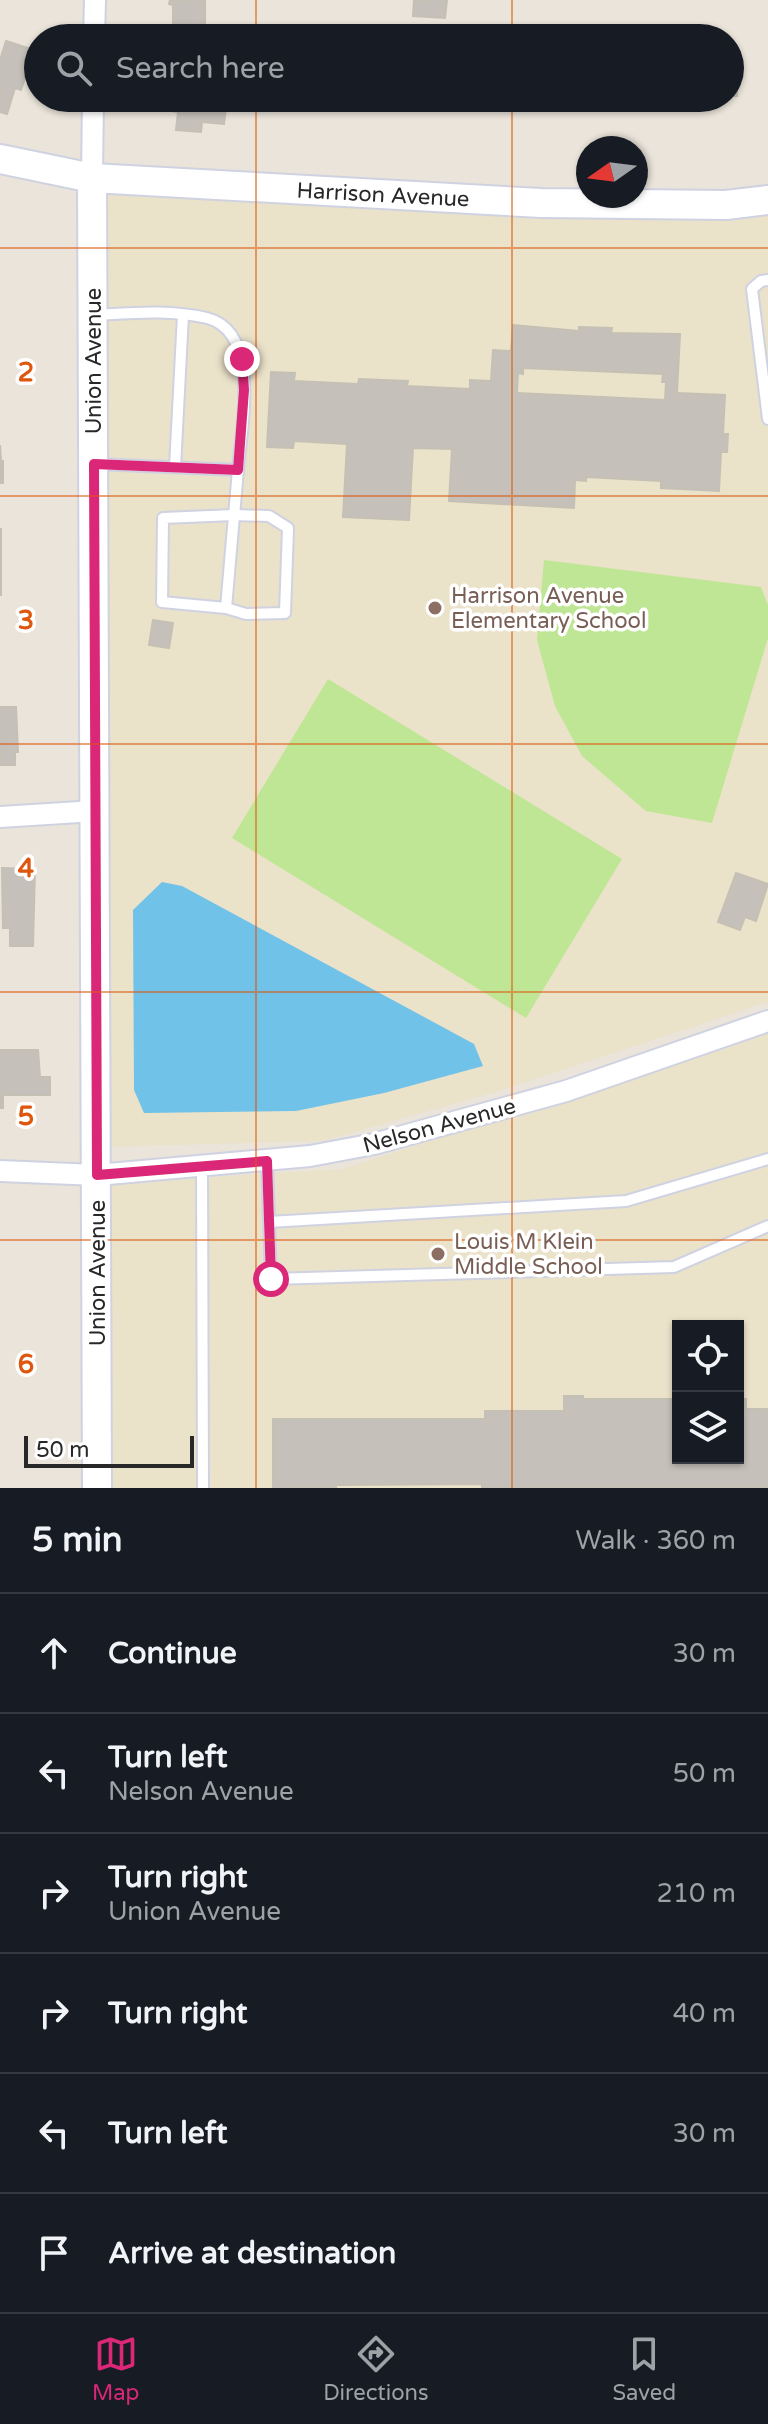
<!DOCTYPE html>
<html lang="en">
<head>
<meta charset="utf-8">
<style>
  body { margin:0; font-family:"Varela Round",sans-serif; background:#242831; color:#f1f3f6 }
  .controls { position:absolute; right:24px; bottom:24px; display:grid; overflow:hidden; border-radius:0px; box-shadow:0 2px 6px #0004 }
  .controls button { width:72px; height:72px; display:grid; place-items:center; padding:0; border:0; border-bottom:2px solid #363941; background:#171b24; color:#f1f3f6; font:40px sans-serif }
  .compass { position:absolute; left:576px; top:136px; width:72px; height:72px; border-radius:50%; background:#171b24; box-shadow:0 2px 6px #0004; rotate:256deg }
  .scale { position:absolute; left:24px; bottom:20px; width:170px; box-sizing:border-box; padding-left:8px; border:4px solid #282828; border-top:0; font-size:22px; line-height:28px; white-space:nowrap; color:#282828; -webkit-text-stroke:6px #fff; paint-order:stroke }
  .stop { position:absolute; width:24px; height:24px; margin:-18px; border:6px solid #db2777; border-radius:50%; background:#fff }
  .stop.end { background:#db2777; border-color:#fff; box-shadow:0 2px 8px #0008 }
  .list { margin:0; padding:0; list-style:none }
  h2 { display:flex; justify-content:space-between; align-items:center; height:104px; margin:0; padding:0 32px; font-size:34px }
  h2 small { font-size:26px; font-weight:400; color:#9ea1a6 }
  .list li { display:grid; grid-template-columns:52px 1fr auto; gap:24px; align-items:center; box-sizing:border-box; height:120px; padding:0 32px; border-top:2px solid #363941 }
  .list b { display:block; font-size:30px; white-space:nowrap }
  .list p { margin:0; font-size:26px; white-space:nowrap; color:#9ea1a6 }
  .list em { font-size:26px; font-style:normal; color:#9ea1a6 }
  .icon { flex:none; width:44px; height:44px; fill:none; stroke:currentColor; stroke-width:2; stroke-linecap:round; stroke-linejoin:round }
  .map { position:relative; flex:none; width:768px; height:1488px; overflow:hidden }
  .search { position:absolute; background:#171b24; box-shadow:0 2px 6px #0004; left:24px; right:24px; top:24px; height:88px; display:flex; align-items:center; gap:20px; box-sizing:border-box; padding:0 28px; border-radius:44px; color:#9ea1a6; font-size:30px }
  .sheet { height:824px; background:#171b24 }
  nav { display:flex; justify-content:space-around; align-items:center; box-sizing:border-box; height:112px; border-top:2px solid #363941; background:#171b24; font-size:22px; color:#9ea1a6 }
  nav a { display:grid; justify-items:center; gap:4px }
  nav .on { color:#db2777 }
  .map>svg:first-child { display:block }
  .education { fill:#ebe2ca; fill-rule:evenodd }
  .pitch { fill:#bfe694 }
  .water { fill:#70c2e9 }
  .building { fill:#c5c1ba; stroke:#c5c0b4; stroke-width:2; fill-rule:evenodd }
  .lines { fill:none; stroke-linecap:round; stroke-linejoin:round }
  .lane-casing { stroke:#cfd2e1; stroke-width:14 }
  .street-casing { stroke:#cfd2e1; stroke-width:24 }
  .secondary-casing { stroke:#cfd2e1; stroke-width:32 }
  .lane { stroke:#fff; stroke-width:10 }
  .street { stroke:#fff; stroke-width:20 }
  .secondary { stroke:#fff; stroke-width:28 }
  .route { stroke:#db2777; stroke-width:10 }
  .grid { fill:none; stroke:#de570d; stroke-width:2; stroke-opacity:0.55 }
  .education-dot { fill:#8d6e63; stroke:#fff; stroke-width:3 }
  .labels { text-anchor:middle; stroke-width:7; stroke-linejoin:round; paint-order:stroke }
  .street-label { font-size:22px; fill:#282828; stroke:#fff }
  .education-label { font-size:22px; fill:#785e54; stroke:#fff; text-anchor:start }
  .grid-label { font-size:26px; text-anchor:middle; font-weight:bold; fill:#de570d; stroke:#fff; stroke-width:7; stroke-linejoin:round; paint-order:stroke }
</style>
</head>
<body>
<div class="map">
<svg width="768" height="1488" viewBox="0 0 768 1488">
  <rect width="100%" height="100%" fill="#eae4da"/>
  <g class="education">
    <polygon points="102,190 768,208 768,1002 502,1090 323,1141 101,1147"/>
    <path d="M768 1034V1488H108V1183L342 1169ZM678 1326H738V1458H678Z"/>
  </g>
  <g class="pitch">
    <polygon points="544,560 761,587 768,605 768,638 712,823 646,811 582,756 555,706 537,640"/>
    <polygon points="328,679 622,859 526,1018 232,838"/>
  </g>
  <polygon class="water" points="162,882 182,886 474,1044 483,1066 384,1093 296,1111 144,1113 134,1090 133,910"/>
  <g class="building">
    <polygon points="170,0 205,0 205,25 173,24 173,5 169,4"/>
    <polygon points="414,0 447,0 445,18 413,16"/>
    <rect x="440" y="35" width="34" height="3"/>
    <polygon points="6,41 34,50 21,90 15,88 7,114 0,112 0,60"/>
    <polygon points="730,63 731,75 736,74 737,96 730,96"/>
    <polygon points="172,98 227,100 224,124 202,122 201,132 176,130 178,112 171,111"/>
    <polygon points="313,98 372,98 361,99 361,105 313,102"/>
    <polygon points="538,98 610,98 609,101 584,98 583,104 567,102 566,106 554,105 554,101"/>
    <path d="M513 325 579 331V327L612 328 611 333 680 334 677 393 725 395 723 434H728L727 452H721L719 491 661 488V481L586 477V481L575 480 574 508 449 501 452 449 413 448 409 520 343 517 347 444 294 441 293 448 267 447 271 372 295 373 294 381 358 384 359 379 408 381 407 386 470 389V380L491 381 493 350 511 351ZM523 368 663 374 662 382H666L665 400 517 393 518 373 523 374Z"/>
    <polygon points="0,445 1,461 3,461 3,483 0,483"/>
    <rect x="0" y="529" width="1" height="66"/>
    <polygon points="153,620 173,623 169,648 149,645"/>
    <polygon points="0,707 16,707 18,752 15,752 15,765 0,765"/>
    <polygon points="2,868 35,869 33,946 10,946 10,928 3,928"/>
    <polygon points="736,873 768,884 756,921 745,917 740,930 718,922"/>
    <polygon points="0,1050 38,1050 40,1077 50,1077 50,1095 3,1095 3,1108 0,1108"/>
    <polygon points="564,1396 583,1396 583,1399 678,1399 678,1458 738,1458 738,1399 746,1399 746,1409 768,1409 768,1488 482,1488 482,1484 336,1485 336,1488 273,1488 273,1419 485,1419 485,1411 564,1411"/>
  </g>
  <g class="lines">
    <g class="lane-casing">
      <g id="lane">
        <polyline points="768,280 761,281 752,289 768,419"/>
        <path d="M94 315C131 313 170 309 207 318 262 332 241 428 238 470L96 464"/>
        <polyline points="175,467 183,315"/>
        <polygon points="234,515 269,516 288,528 285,613 246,614 226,608 162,602 163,518"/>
        <polyline points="226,608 238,470"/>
        <polyline points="267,1161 271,1279 674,1267 768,1226"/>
        <polyline points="202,1167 203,1488"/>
        <polyline points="269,1222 626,1201 768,1159"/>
      </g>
    </g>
    <g class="street-casing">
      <g id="street">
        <polyline points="94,38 95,0"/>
        <polyline points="92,178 93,98"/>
        <polyline points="0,817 95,811"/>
        <polyline points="0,1171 97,1175 310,1156 374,1144 566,1091 768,1021"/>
      </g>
    </g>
    <g class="secondary-casing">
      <g id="secondary">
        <polyline points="0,159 92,178 541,203 726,205 768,200"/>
        <polyline points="92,178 97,1488"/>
      </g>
    </g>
    <use href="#lane" class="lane"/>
    <use href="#street" class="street"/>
    <use href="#secondary" class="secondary"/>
  </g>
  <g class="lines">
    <polyline class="route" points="242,359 244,390 238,470 94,464 97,1175 267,1161 271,1279"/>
  </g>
  <path class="grid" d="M256 0V38M512 0V38M256 98V1488M512 98V1488M0 248H768M0 496H768M0 744H768M0 992H768M0 1240H768"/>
  <g class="education-dot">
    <circle cx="435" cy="608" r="8"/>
    <circle cx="438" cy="1254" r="8"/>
  </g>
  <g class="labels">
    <g class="street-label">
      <text transform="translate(383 194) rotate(3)" y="8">Harrison Avenue</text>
      <text transform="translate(93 361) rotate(-90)" y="8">Union Avenue</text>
      <text transform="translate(439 1125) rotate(-15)" y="8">Nelson Avenue</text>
      <text transform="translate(97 1273) rotate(-90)" y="8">Union Avenue</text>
    </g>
    <g class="education-label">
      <text x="451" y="603">Harrison Avenue<tspan x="451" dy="25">Elementary School</tspan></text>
      <text x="454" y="1249">Louis M Klein<tspan x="454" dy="25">Middle School</tspan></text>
    </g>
  </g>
  <g class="grid-label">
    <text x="26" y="381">2</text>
    <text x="26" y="629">3</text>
    <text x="26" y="877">4</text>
    <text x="26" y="1125">5</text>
    <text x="26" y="1373">6</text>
  </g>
</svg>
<div class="controls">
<button><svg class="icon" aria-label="locate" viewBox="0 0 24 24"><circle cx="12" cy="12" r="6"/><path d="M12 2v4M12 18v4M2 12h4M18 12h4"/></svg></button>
<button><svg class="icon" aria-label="layers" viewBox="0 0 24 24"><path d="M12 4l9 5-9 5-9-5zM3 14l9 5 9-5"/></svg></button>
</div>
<svg class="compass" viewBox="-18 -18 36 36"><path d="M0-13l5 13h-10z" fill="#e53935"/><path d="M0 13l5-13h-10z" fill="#9ea1a6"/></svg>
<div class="scale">50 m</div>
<div class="stop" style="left:271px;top:1279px"></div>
<div class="stop end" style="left:242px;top:359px"></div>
<div class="search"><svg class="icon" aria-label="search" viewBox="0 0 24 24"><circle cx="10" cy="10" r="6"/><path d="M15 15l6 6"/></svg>Search here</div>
</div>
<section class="sheet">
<h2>5 min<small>Walk · 360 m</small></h2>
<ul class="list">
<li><svg class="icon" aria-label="ahead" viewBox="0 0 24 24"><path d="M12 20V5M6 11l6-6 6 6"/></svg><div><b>Continue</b></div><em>30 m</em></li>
<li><svg class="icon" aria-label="left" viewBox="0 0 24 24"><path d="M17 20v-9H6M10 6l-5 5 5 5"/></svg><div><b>Turn left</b><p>Nelson Avenue</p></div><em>50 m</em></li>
<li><svg class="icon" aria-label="right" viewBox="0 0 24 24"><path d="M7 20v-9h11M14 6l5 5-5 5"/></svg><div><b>Turn right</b><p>Union Avenue</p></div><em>210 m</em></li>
<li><svg class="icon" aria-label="right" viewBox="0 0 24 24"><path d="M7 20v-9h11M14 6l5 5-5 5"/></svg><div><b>Turn right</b></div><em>40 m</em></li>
<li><svg class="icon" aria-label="left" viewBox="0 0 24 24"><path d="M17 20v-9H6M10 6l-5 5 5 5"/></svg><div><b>Turn left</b></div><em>30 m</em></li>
<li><svg class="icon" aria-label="arrive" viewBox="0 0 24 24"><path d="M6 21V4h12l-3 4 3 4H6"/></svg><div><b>Arrive at destination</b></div></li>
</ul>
</section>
<nav>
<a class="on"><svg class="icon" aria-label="map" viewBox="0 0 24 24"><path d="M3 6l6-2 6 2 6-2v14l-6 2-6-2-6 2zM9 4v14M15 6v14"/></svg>Map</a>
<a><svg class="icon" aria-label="directions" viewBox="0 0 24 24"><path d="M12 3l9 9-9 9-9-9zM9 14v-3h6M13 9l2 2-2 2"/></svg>Directions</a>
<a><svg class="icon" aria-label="saved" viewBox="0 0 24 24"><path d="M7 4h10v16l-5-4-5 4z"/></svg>Saved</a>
</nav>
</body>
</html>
